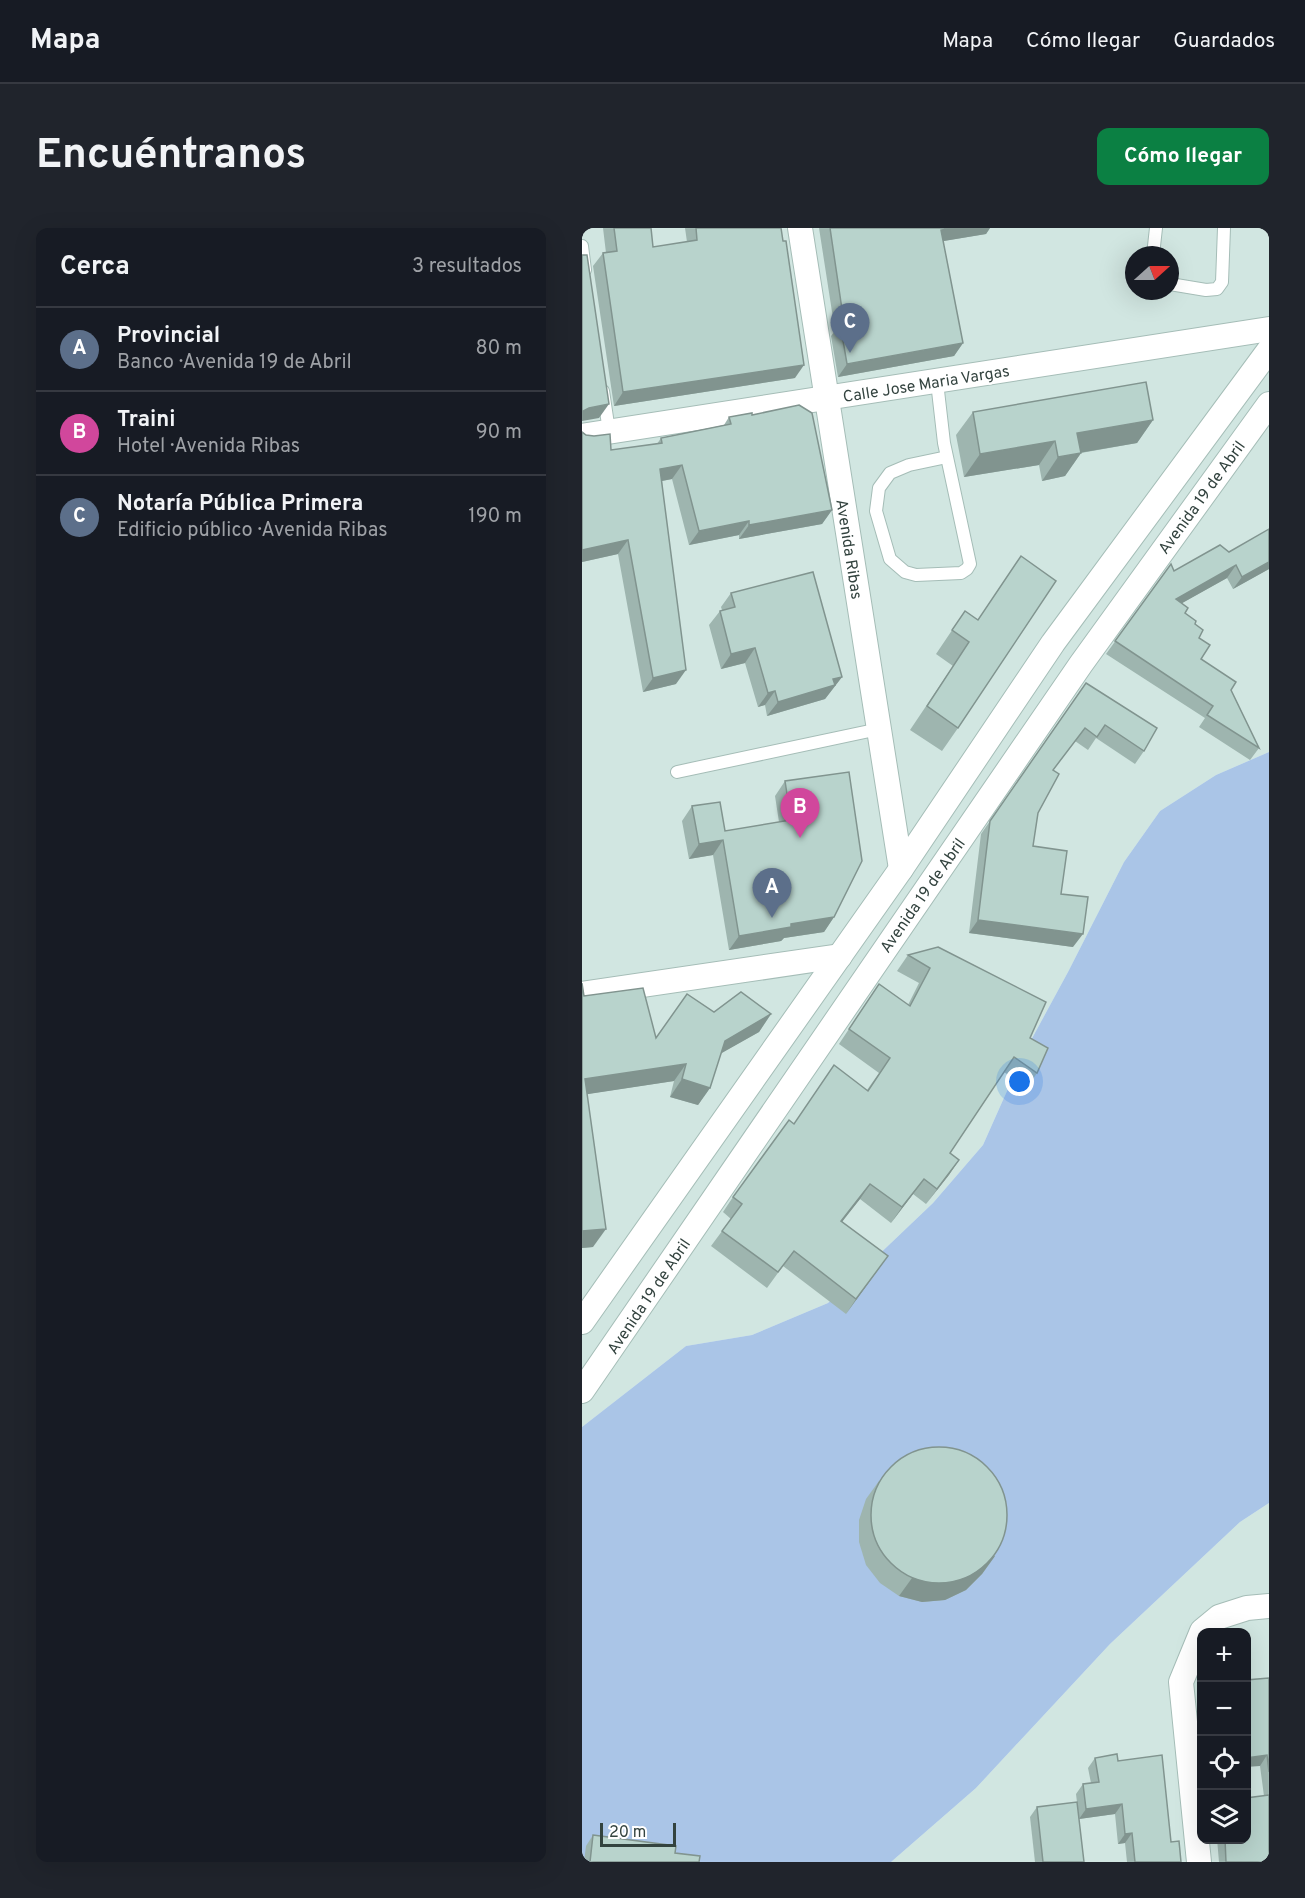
<!DOCTYPE html>
<html lang="es">
<head>
<meta charset="utf-8">
<style>
  body { margin:0; font-family:Overpass,sans-serif; background:#20242c; color:#f1f3f6 }
  .controls { position:absolute; right:18px; bottom:18px; display:grid; overflow:hidden; border-radius:12px; box-shadow:0 6px 24px #0002 }
  .controls button { width:54px; height:54px; display:grid; place-items:center; padding:0; border:0; border-bottom:2px solid #363941; background:#171b24; color:#f1f3f6; font:30px sans-serif }
  .compass { position:absolute; left:543px; top:18px; width:54px; height:54px; border-radius:50%; background:#171b24; box-shadow:0 6px 24px #0002; rotate:69deg }
  .scale { position:absolute; left:18px; bottom:15px; width:76px; box-sizing:border-box; padding-left:6px; border:3px solid #33433f; border-top:0; font-size:16px; line-height:21px; white-space:nowrap; color:#33433f; -webkit-text-stroke:4px #fff; paint-order:stroke }
  .you { position:absolute; left:438px; top:854px; width:21px; height:21px; margin:-15px; border:4px solid #fff; border-radius:50%; background:#1a73e8; box-shadow:0 0 0 9px #1a73e833 }
  .badge { display:grid; place-items:center; width:39px; height:39px; border-radius:50%; background:#0b8043; color:#fff; font-size:20px; font-weight:700 }
  .pin { position:absolute; translate:-50% -50px; filter:drop-shadow(0 2px 3px #0008) }
  .pin::after { content:''; position:absolute; top:32px; width:21px; height:18px; background:inherit; clip-path:polygon(0 0,100% 0,50% 100%) }
  .list { margin:0; padding:0; list-style:none }
  h2 { display:flex; justify-content:space-between; align-items:center; height:78px; margin:0; padding:0 24px; font-size:26px }
  h2 small { font-size:20px; font-weight:400; color:#9ea1a6 }
  .list li { display:grid; grid-template-columns:39px 1fr auto; gap:18px; align-items:center; box-sizing:border-box; height:84px; padding:0 24px; border-top:2px solid #363941 }
  .list b { display:block; font-size:22px; white-space:nowrap }
  .list p { margin:0; font-size:20px; white-space:nowrap; color:#9ea1a6 }
  .list em { font-size:20px; font-style:normal; color:#9ea1a6 }
  .icon { flex:none; width:33px; height:33px; fill:none; stroke:currentColor; stroke-width:2; stroke-linecap:round; stroke-linejoin:round }
  .map { position:relative; flex:none; width:687px; height:1634px; overflow:hidden; border-radius:12px }
  header { display:flex; align-items:center; gap:36px; box-sizing:border-box; height:84px; padding:0 30px; background:#171b24; border-bottom:2px solid #363941 }
  header strong { font-size:28px }
  nav { display:flex; gap:33px; margin-inline-start:auto; font-size:21px }
  .intro { display:flex; align-items:center; justify-content:space-between; box-sizing:border-box; height:144px; padding:0 36px }
  h1 { margin:0; font-size:42px }
  .button { padding:15px 27px; border-radius:12px; background:#0b8043; color:#fff; font-size:21px; font-weight:700 }
  main { display:flex; gap:36px; padding:0 36px }
  aside { flex:1; background:#171b24; border-radius:12px; box-shadow:0 6px 24px #0002 }
  .map>svg:first-child { display:block }
  .residential { fill:#d1e6e1; fill-rule:evenodd }
  .green { fill:#aac5e7 }
  .lines { fill:none; stroke-linecap:round; stroke-linejoin:round }
  .lane-casing { stroke:#a5bdb7; stroke-width:14 }
  .street-casing { stroke:#a5bdb7; stroke-width:26 }
  .lane { stroke:#fff; stroke-width:12 }
  .street { stroke:#fff; stroke-width:24 }
  .wall { fill:#9eb5af }
  .shaded-wall { fill:#81948f }
  .building { fill:#b8d3cc; stroke:#81948f; stroke-width:1.5 }
  .labels { text-anchor:middle; stroke-width:4.5; stroke-linejoin:round; paint-order:stroke }
  .street-label { font-size:16px; fill:#33433f; stroke:#fff }
</style>
</head>
<body>
<header>
<strong>Mapa</strong>
<nav><a>Mapa</a><a>Cómo llegar</a><a>Guardados</a></nav>
</header>
<div class="intro"><h1>Encuéntranos</h1><a class="button">Cómo llegar</a></div>
<main>
<aside>
<h2>Cerca<small>3 resultados</small></h2>
<ul class="list">
<li><span class="badge" style="background:#5c6f8a">A</span><div><b>Provincial</b><p>Banco · Avenida 19 de Abril</p></div><em>80 m</em></li>
<li><span class="badge" style="background:#d1479c">B</span><div><b>Traini</b><p>Hotel · Avenida Ribas</p></div><em>90 m</em></li>
<li><span class="badge" style="background:#5c6f8a">C</span><div><b>Notaría Pública Primera</b><p>Edificio público · Avenida Ribas</p></div><em>190 m</em></li>
</ul>
</aside>
<div class="map">
<svg width="687" height="1634" viewBox="0 0 687 1634">
  <rect width="100%" height="100%" fill="#e3f2ef"/>
  <g class="residential">
    <path d="M0 0H687V524L634 547 578 583 542 634 486 744 441 827 401 917 351 975 246 1075 170 1107 104 1118 0 1199ZM552 27H588V63H552Z"/>
    <path d="M687 1275V1634H309L394 1560 528 1416 658 1294ZM620 1404H664V1612H620Z"/>
  </g>
  <polygon class="green" points="687,524 687,1275 658,1294 528,1416 394,1560 309,1634 0,1634 0,1199 104,1118 170,1107 246,1075 351,975 401,917 441,827 486,744 542,634 578,583 634,547"/>
  <g class="lines">
    <g class="lane-casing">
      <g id="lane">
        <polyline points="0,18 3,42"/>
        <polyline points="571,27 574,0"/>
        <polyline points="588,56 624,62 635,61 640,54 642,0"/>
        <polyline points="355,154 362,215 388,336 385,341 379,345 334,347 323,344 308,331 294,283 297,260 308,245 327,237 365,229"/>
        <polyline points="21,163 27,203"/>
        <polyline points="95,544 297,501"/>
      </g>
    </g>
    <g class="street-casing">
      <g id="street">
        <polyline points="218,0 319,641"/>
        <polyline points="0,208 687,101"/>
        <polyline points="0,766 258,728"/>
        <polyline points="0,1094 319,641 471,415 687,122"/>
        <polyline points="0,1163 499,436 687,176"/>
        <polyline points="617,1634 599,1454 620,1403 637,1389 665,1380 687,1378"/>
      </g>
    </g>
    <use href="#lane" class="lane"/>
    <use href="#street" class="street"/>
  </g>
  <g class="wall">
    <polygon points="21,0 69,0 71,19 105,14 103,0 199,0 213,150 32,178 11,38 21,25 24,25"/>
    <polygon points="237,0 408,0 404,6 361,13 381,115 372,128 256,149 249,108 253,103"/>
    <polygon points="391,184 571,192 555,215 499,225 483,248 460,253 457,237 382,249 374,207"/>
    <polygon points="170,187 250,282 240,296 157,311 157,307 107,317 90,251 80,253 94,456 61,464 36,326 0,334 0,204 29,222 75,216 79,210 142,197 147,189"/>
    <polygon points="647,324 687,341 651,361 645,350 600,375 603,385 613,396 617,410 619,431 649,462 677,520 668,532 617,499 623,490 524,426 589,336 592,343"/>
    <polygon points="439,328 376,500 360,523 328,502 371,438 354,426 383,383 396,392"/>
    <polygon points="149,365 260,449 243,471 185,488 183,477 176,479 163,435 139,441 127,397 138,383 140,382 139,379"/>
    <polygon points="504,455 562,523 553,536 514,510 506,522 493,513 471,542 456,585 451,618 479,666 491,719 387,705 399,606"/>
    <polygon points="203,553 252,689 242,704 202,710 199,713 147,722 131,627 107,631 100,593 110,578 143,603 197,594 193,568"/>
    <polygon points="356,719 448,810 455,845 445,860 422,844 368,925 377,932 344,976 331,966 309,995 278,971 260,993 295,1043 264,1086 201,1038 185,1060 129,1018 149,991 141,984 151,969 212,896 285,862 297,845 257,816 297,756 326,777 337,755 315,743 326,727"/>
    <polygon points="0,755 2,768 74,810 132,784 189,786 177,804 139,825 128,860 116,877 88,869 92,853 5,866 11,1019 0,1020"/>
    <polygon points="297,1253 413,1328 400,1346 384,1362 363,1372 340,1374 317,1368 298,1355 284,1337 277,1314 277,1292 284,1271"/>
    <polygon points="687,1450 687,1634 637,1634 635,1611 664,1611 682,1568 678,1538"/>
    <polygon points="513,1530 536,1533 589,1614 599,1634 545,1634 543,1615 536,1616 533,1586 497,1591 494,1566 501,1556 509,1555 506,1540"/>
    <polygon points="455,1579 502,1634 453,1634 448,1589"/>
    <polygon points="11,1607 93,1625 117,1634 2,1634 4,1618"/>
  </g>
  <g class="shaded-wall">
    <polygon points="372,0 408,0 404,6 350,15 359,2"/>
    <polygon points="381,115 372,128 256,149 265,136"/>
    <polygon points="222,137 213,150 32,178 41,164"/>
    <polygon points="27,176 17,190 0,193 0,184 1,183 7,180"/>
    <polygon points="571,192 555,215 479,228 495,205"/>
    <polygon points="473,213 457,237 382,249 398,226"/>
    <polygon points="499,225 483,248 460,253 476,229"/>
    <polygon points="100,237 90,251 69,255 78,241"/>
    <polygon points="250,282 240,296 157,311 167,297"/>
    <polygon points="167,293 157,307 107,317 117,303"/>
    <polygon points="46,312 36,326 0,334 0,322"/>
    <polygon points="687,334 687,341 651,361 660,349"/>
    <polygon points="654,337 645,350 586,383 594,371"/>
    <polygon points="173,420 163,435 139,441 149,426"/>
    <polygon points="104,442 94,456 61,464 71,450"/>
    <polygon points="260,449 243,471 185,488 196,474 251,451"/>
    <polygon points="193,463 183,477 176,479 186,465"/>
    <polygon points="141,612 131,627 107,631 117,616"/>
    <polygon points="252,689 242,704 202,710 199,713 147,722 157,708 209,696"/>
    <polygon points="396,692 501,706 491,719 387,705"/>
    <polygon points="189,786 177,804 131,830 143,813"/>
    <polygon points="104,836 92,853 0,867 3,851"/>
    <polygon points="100,851 128,860 116,877 88,869"/>
    <polygon points="377,932 367,947 344,976 355,961"/>
    <polygon points="342,951 331,966 309,995 320,979"/>
    <polygon points="288,956 278,971 249,1008 259,993"/>
    <polygon points="24,1001 11,1019 0,1020 0,1003"/>
    <polygon points="306,1028 295,1043 264,1086 274,1071"/>
    <polygon points="413,1328 400,1346 384,1362 363,1372 340,1374 317,1368 330,1350"/>
    <polygon points="685,1527 678,1538 664,1539 664,1530"/>
    <polygon points="540,1576 533,1586 497,1591 504,1581"/>
    <polygon points="550,1605 543,1615 536,1616 543,1606"/>
  </g>
  <g class="building">
    <polygon points="32,0 69,0 71,19 115,12 114,0 199,0 201,13 204,13 222,137 41,164 21,25 35,23"/>
    <polygon points="248,0 372,0 359,2 381,115 265,136 258,95 262,95"/>
    <polygon points="0,27 5,27 27,176 7,180 1,183 0,184"/>
    <polygon points="564,154 571,192 495,205 499,225 476,229 473,213 398,226 391,184"/>
    <polygon points="217,177 230,185 250,282 167,297 167,293 117,303 100,237 78,241 104,442 71,450 46,312 0,322 0,204 4,207 12,208 28,206 29,222 80,215 79,210 149,196 147,189 170,185 170,187"/>
    <polygon points="687,301 687,334 660,349 654,337 594,371 606,380 603,385 614,393 613,396 621,402 617,410 628,417 619,431 654,454 649,462 677,520 625,487 631,478 533,413 589,336 592,343 638,317 647,324"/>
    <polygon points="439,328 474,353 376,500 345,478 387,414 370,402 383,383 396,392"/>
    <polygon points="231,344 260,449 251,451 253,457 196,474 193,463 186,465 173,420 149,426 138,383 153,379 149,365"/>
    <polygon points="504,455 575,500 562,523 523,497 515,509 503,500 471,542 477,546 456,585 451,618 485,623 479,666 506,669 501,706 396,692 408,593"/>
    <polygon points="267,544 280,633 252,689 209,696 209,699 157,708 141,612 117,616 110,578 138,574 143,603 209,592 203,553"/>
    <polygon points="356,719 464,774 448,810 466,820 455,845 432,829 368,925 377,932 355,961 342,951 320,979 288,956 259,993 306,1028 274,1071 212,1023 196,1044 140,1003 160,976 151,969 207,892 212,896 252,837 286,863 308,830 267,801 297,756 328,778 348,740 326,727"/>
    <polygon points="0,755 2,768 61,760 74,810 105,766 132,784 159,764 189,786 143,813 128,860 100,851 104,836 3,851 24,1001 0,1003"/>
    <circle cx="357" cy="1287" r="68"/>
    <polygon points="687,1450 687,1544 685,1527 664,1530 664,1452"/>
    <polygon points="535,1526 536,1533 580,1527 589,1614 597,1613 599,1634 553,1634 550,1605 543,1606 540,1576 504,1581 501,1556 517,1554 513,1530"/>
    <polygon points="687,1567 687,1634 644,1634 643,1611 664,1611 664,1570"/>
    <polygon points="495,1574 502,1634 461,1634 455,1579"/>
    <polygon points="11,1607 94,1618 93,1625 118,1628 117,1634 8,1634"/>
  </g>
  <g class="labels">
    <g class="street-label">
      <text transform="translate(344 155) rotate(-9)" y="6">Calle Jose Maria Vargas</text>
      <text transform="translate(619 269) rotate(-54)" y="6">Avenida 19 de Abril</text>
      <text transform="translate(268 321) rotate(81)" y="6">Avenida Ribas</text>
      <text transform="translate(340 667) rotate(-55)" y="6">Avenida 19 de Abril</text>
      <text transform="translate(66 1068) rotate(-56)" y="6">Avenida 19 de Abril</text>
    </g>
  </g>
</svg>
<div class="controls">
<button>+</button>
<button>−</button>
<button><svg class="icon" aria-label="locate" viewBox="0 0 24 24"><circle cx="12" cy="12" r="6"/><path d="M12 2v4M12 18v4M2 12h4M18 12h4"/></svg></button>
<button><svg class="icon" aria-label="layers" viewBox="0 0 24 24"><path d="M12 4l9 5-9 5-9-5zM3 14l9 5 9-5"/></svg></button>
</div>
<svg class="compass" viewBox="-18 -18 36 36"><path d="M0-13l5 13h-10z" fill="#e53935"/><path d="M0 13l5-13h-10z" fill="#9ea1a6"/></svg>
<div class="scale">20 m</div>
<div class="you"></div>
<div class="pin badge" style="left:190px;top:690px;background:#5c6f8a">A</div>
<div class="pin badge" style="left:218px;top:610px;background:#d1479c">B</div>
<div class="pin badge" style="left:268px;top:125px;background:#5c6f8a">C</div>
</div>
</main>
</body>
</html>
